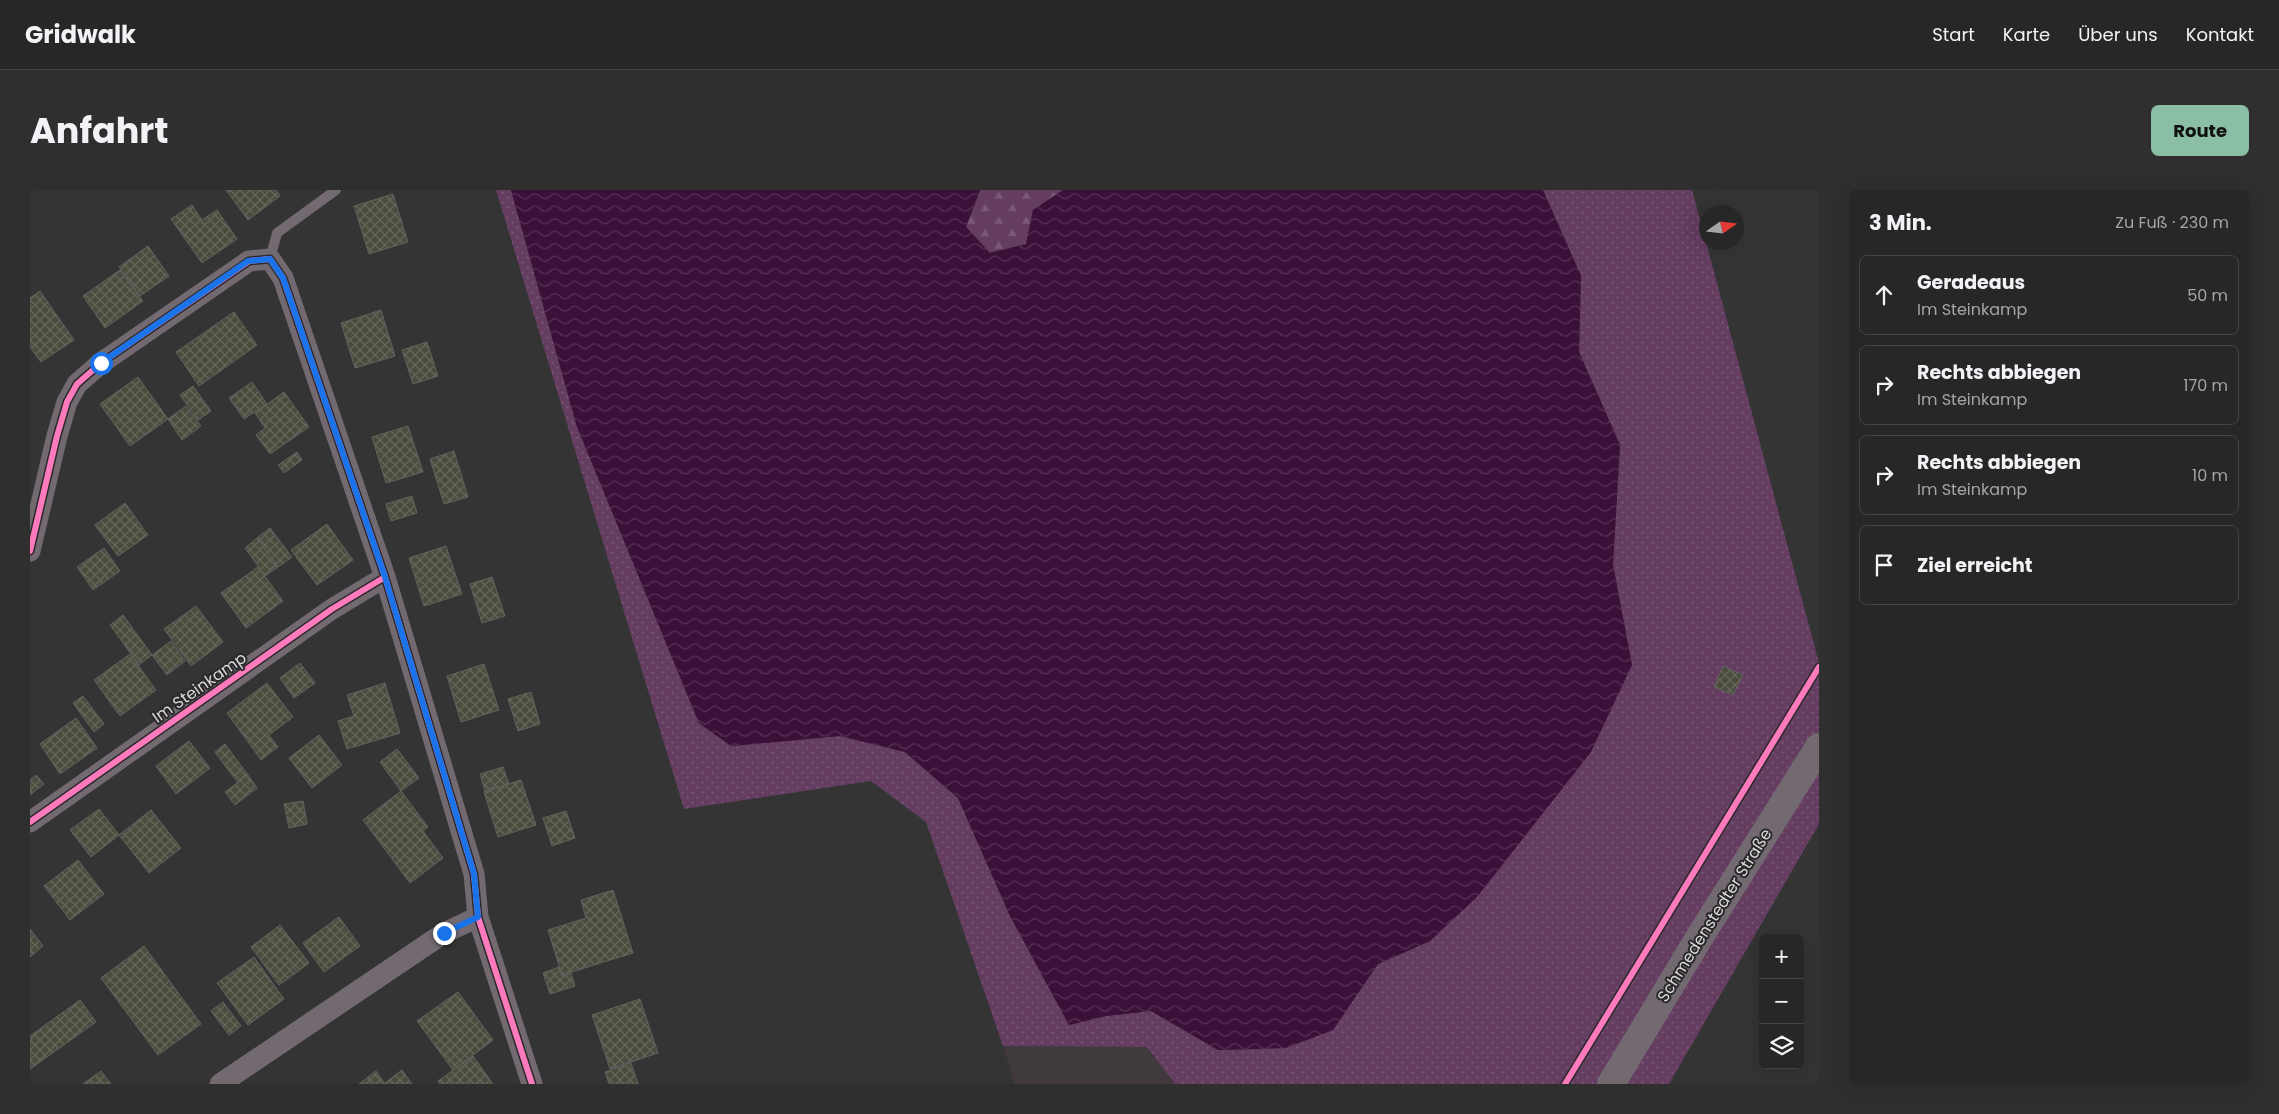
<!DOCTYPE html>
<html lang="de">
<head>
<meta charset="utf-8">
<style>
  body { margin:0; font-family:Poppins,sans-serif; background:#2f2f2f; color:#f1f3f6 }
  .controls { position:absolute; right:15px; bottom:15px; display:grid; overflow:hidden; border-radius:8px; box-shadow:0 5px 20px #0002 }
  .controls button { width:45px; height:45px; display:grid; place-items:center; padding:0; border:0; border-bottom:1px solid #434444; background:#272727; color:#f1f3f6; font:25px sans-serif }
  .compass { position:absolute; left:1669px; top:15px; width:45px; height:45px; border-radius:50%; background:#272727; box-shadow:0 5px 20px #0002; rotate:76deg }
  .stop { position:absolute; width:15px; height:15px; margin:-11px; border:4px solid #1a73e8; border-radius:50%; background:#fff }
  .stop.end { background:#1a73e8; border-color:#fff; box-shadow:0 1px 5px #0008 }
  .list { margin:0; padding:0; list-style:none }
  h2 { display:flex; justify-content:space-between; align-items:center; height:65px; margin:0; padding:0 20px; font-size:21px }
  h2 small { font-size:16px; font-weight:400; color:#a4a5a7 }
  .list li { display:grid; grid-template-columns:32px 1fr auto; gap:15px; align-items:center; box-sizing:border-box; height:80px; margin:0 10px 10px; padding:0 10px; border:1px solid #434444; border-radius:8px }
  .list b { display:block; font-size:19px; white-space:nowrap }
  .list p { margin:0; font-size:16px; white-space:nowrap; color:#a4a5a7 }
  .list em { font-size:16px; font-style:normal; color:#a4a5a7 }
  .icon { flex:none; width:28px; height:28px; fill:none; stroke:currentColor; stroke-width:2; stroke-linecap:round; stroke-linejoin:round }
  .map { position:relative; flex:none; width:1789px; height:894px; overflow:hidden; border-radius:8px }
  header { display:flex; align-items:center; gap:30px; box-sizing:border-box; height:70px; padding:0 25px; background:#272727; border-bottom:1px solid #434444 }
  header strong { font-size:24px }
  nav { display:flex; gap:28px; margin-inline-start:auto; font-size:18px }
  .intro { display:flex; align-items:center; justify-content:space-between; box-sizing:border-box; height:120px; padding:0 30px }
  h1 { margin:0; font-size:35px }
  .button { padding:12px 22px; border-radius:8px; background:#8abfa5; color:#111; font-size:18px; font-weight:700 }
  main { display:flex; gap:30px; padding:0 30px }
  aside { flex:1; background:#272727; border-radius:8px; box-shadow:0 5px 20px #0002 }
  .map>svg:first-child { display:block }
  .built { fill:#403a3f }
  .grass { fill:url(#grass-dots) }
  .forest { fill:url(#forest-firs) }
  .water { fill:url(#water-waves) }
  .building { fill:url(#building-cross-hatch); stroke:#616161 }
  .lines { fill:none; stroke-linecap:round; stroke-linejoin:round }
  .lane { stroke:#726971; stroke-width:10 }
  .street { stroke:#726971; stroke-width:21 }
  .primary { stroke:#736971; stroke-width:28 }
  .cycleway-casing { stroke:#2b292b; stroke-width:9 }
  .cycleway { stroke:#fd7abc; stroke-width:6 }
  .route { stroke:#1a73e8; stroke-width:6 }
  .labels { text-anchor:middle; stroke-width:4; stroke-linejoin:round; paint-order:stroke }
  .street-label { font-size:16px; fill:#dad9da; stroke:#2b292b }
</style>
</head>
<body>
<header>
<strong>Gridwalk</strong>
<nav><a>Start</a><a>Karte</a><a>Über uns</a><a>Kontakt</a></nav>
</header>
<div class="intro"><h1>Anfahrt</h1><a class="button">Route</a></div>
<main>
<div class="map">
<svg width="1789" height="894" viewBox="0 0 1789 894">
  <defs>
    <pattern id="grass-dots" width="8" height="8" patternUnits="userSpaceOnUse" patternTransform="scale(1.25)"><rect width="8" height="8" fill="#643d61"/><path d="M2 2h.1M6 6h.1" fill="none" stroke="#7a5877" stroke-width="1.8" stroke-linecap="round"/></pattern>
    <pattern id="forest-firs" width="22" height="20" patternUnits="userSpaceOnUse" patternTransform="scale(1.25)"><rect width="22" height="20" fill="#643d61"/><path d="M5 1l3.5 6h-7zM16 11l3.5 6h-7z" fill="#7a5877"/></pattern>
    <pattern id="water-waves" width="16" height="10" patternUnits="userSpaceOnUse" patternTransform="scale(1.25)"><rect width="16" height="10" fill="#3b1139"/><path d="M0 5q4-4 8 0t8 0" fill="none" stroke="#573355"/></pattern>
    <pattern id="building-cross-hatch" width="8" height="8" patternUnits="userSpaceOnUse" patternTransform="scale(1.25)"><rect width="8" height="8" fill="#4c4c3e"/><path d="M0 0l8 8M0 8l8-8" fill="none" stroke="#656559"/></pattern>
  </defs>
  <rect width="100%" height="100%" fill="#343434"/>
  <polygon class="built" points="973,856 1117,857 1145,894 985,894"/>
  <polygon class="grass" points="466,0 481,0 547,237 669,533 701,556 810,546 875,562 928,608 980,726 1039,835 1076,826 1121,821 1188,860 1256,858 1303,839 1348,774 1400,751 1602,475 1583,375 1590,255 1549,162 1551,86 1513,0 1662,0 1789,473 1789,634 1639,894 1145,894 1117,857 973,856 896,632 841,591 654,619"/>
  <polygon class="forest" points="950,0 1033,0 1003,20 996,54 959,63 936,37"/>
  <polygon class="water" points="481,0 950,0 936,37 960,63 996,54 1003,20 1033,0 1513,0 1551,86 1549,162 1590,255 1583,375 1602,475 1561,562 1447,707 1400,751 1348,774 1303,840 1256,858 1188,860 1121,821 1076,826 1039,835 980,726 928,608 875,562 810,546 701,556 669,533 547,237"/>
  <g class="building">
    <polygon points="196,0 246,0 250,6 218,30"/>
    <polygon points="363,4 378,52 339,64 324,16"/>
    <polygon points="162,15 172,30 187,20 207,49 172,73 141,29"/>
    <polygon points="118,56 139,86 110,106 89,77"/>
    <polygon points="90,80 113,111 75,138 53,106"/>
    <polygon points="10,101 44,150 11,172 0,157 0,108"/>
    <polygon points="351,120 365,166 325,178 311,133"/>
    <polygon points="204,122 227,155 169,196 146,162"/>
    <polygon points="397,152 408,186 383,194 372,160"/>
    <polygon points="108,187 138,229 100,256 70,214"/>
    <polygon points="222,192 237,214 214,229 199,208"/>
    <polygon points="163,196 181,221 168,230 150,205"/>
    <polygon points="254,202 279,237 240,264 226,245 235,238 225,223"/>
    <polygon points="156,216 171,236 152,250 138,229"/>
    <polygon points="378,236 393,282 356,293 342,247"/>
    <polygon points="424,261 438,307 414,314 400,269"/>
    <polygon points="267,262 272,270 254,283 248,275"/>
    <polygon points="382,306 387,323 361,331 356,314"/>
    <polygon points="95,313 118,345 88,366 65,335"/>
    <polygon points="297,334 323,370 287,395 261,360"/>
    <polygon points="240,338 262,367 248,377 227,348"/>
    <polygon points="227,348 248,377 235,386 215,358"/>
    <polygon points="416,356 432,404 394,416 379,368"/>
    <polygon points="74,358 90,381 63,400 47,377"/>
    <polygon points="228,377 253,411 216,438 191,403"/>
    <polygon points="462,387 475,426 452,433 440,394"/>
    <polygon points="166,416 193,452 161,476 134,439"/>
    <polygon points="93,425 122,465 109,475 80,435"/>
    <polygon points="141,451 155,471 137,485 122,465"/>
    <polygon points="100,464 126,500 90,526 64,490"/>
    <polygon points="270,473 285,493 264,508 250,488"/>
    <polygon points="454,474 469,520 431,532 417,486"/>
    <polygon points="1693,476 1713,485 1703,505 1684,497"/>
    <polygon points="237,493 263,527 239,545 248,557 231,570 197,523"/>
    <polygon points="355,493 370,543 317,559 308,531 324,526 317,505"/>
    <polygon points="501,502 510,534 488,541 478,509"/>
    <polygon points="53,506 74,534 64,542 43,513"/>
    <polygon points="46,528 67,558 30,584 10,554"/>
    <polygon points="289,545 312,575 282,598 259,568"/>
    <polygon points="159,551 180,578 146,604 126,576"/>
    <polygon points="195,554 218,585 208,593 185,562"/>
    <polygon points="367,559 389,588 371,601 350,572"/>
    <polygon points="473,577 479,594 455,601 450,584"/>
    <polygon points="6,585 14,594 0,605 0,590"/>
    <polygon points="218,585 227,598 205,615 195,602"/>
    <polygon points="491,590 506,635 468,647 454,602"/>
    <polygon points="371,601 398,637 393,641 413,668 380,693 333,630"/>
    <polygon points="273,611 277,634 259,638 254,614"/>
    <polygon points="69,619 89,645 61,667 40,640"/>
    <polygon points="121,620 151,658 119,683 89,645"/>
    <polygon points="536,621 545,648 522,656 513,628"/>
    <polygon points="48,670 74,704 40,730 14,696"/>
    <polygon points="583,700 603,763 532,785 518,740 556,728 551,710"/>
    <polygon points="309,727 330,756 294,782 273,753"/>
    <polygon points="250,735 279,773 267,782 238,744"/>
    <polygon points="0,739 13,756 0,767"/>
    <polygon points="238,744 267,782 249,795 221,757"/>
    <polygon points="114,756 171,834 128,865 71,788"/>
    <polygon points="224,767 254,809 218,835 187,793"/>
    <polygon points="529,777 532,786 541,783 545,796 520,804 513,783"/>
    <polygon points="428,802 463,850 423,880 387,831"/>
    <polygon points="610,809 628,863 580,879 562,825"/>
    <polygon points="50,810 66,832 0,879 0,846"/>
    <polygon points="193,812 211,836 199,845 181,821"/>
    <polygon points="443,866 463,894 410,894 408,891"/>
    <polygon points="601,873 608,894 579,894 575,882"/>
    <polygon points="372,880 382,894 356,894 355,893"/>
    <polygon points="71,881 81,894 53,894"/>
    <polygon points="346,881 355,894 329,894"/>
  </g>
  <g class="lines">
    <polyline class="lane" points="240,69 247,43 306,0"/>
    <g class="street">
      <polyline points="0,361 27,246 37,212 47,194 71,173 219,71 240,69 253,88 355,387 444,684 448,727 502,894"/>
      <polyline points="0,632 302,419 355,387"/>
      <polyline points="190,894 414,743 448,727"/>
    </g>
    <polyline class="primary" points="1581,894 1669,748 1789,557"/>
    <g class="cycleway-casing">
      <g id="cycleway">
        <polyline points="0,361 27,246 37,212 47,194 71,173 219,71 240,69 253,88 355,387 444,684 448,727 502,894"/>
        <polyline points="0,632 302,419 355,387"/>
        <polyline points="1535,894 1789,477"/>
      </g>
    </g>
    <use href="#cycleway" class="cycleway"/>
  </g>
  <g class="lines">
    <polyline class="route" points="71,173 218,71 240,69 253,88 355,387 444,684 448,727 414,743"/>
  </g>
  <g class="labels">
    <g class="street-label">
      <text transform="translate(169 497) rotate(-35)" y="6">Im Steinkamp</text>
      <text transform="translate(1684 725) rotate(-58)" y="6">Schmedenstedter Straße</text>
    </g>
  </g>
</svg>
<div class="controls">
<button>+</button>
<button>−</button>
<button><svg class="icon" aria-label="layers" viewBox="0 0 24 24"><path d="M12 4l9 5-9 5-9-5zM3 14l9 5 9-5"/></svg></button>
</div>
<svg class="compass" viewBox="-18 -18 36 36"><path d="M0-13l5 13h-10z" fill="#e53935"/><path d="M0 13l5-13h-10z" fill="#a4a5a7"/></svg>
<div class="stop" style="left:71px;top:173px"></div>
<div class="stop end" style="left:414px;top:743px"></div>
</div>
<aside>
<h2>3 Min.<small>Zu Fuß · 230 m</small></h2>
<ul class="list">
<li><svg class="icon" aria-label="ahead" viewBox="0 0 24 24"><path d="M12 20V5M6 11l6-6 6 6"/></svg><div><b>Geradeaus</b><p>Im Steinkamp</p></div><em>50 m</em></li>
<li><svg class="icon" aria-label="right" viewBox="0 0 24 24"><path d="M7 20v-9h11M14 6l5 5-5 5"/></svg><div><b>Rechts abbiegen</b><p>Im Steinkamp</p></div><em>170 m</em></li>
<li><svg class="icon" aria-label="right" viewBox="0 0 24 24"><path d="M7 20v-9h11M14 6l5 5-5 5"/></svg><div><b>Rechts abbiegen</b><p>Im Steinkamp</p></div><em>10 m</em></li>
<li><svg class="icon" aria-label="arrive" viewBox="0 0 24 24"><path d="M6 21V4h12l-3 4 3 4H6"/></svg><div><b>Ziel erreicht</b></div></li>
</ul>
</aside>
</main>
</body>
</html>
